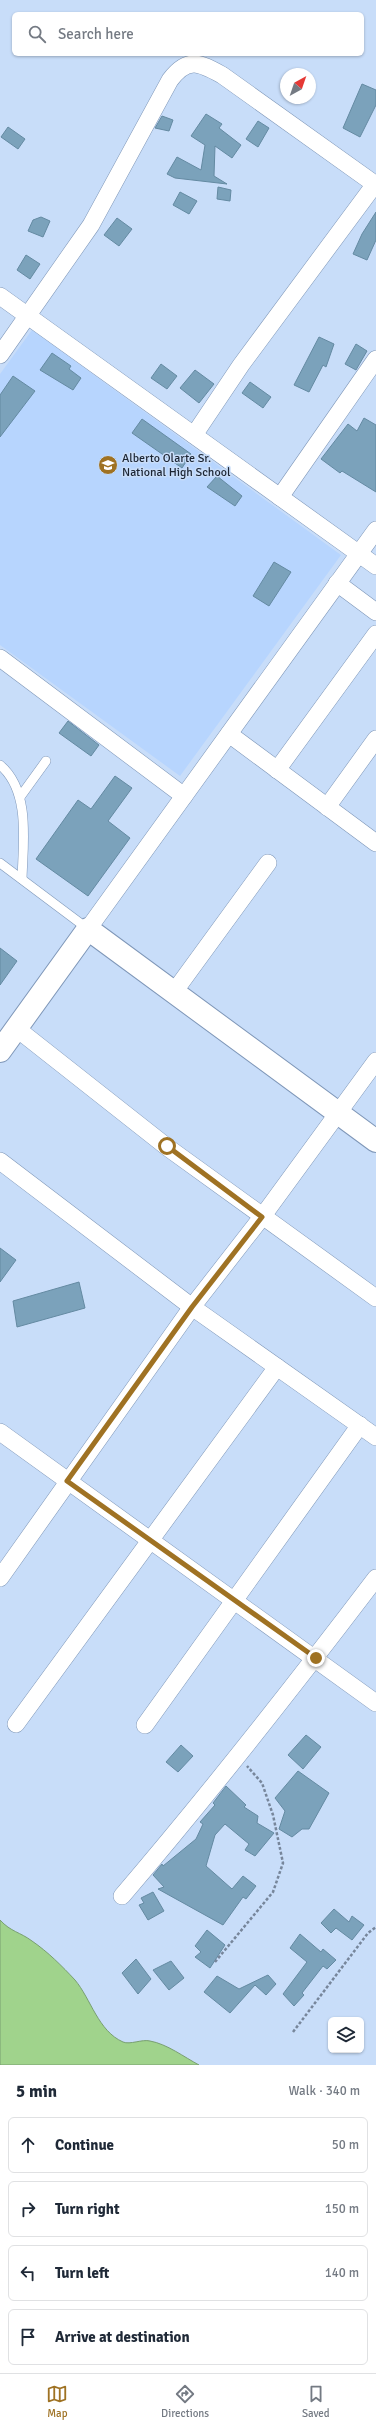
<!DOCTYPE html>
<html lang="en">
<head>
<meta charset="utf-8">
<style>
  body { margin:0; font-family:Signika,sans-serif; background:#f2f2f3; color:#1f2937 }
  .controls { position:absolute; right:12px; bottom:12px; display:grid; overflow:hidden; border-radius:6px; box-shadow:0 1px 3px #0004 }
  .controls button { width:36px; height:36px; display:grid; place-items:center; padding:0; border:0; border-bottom:1px solid #e0e1e3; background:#fff; color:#1f2937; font:20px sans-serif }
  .compass { position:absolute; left:280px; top:68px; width:36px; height:36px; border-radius:50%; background:#fff; box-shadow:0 1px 3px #0004; rotate:40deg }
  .stop { position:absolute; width:12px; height:12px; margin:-9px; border:3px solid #9f7223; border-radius:50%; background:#fff }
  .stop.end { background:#9f7223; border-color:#fff; box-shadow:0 1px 4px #0008 }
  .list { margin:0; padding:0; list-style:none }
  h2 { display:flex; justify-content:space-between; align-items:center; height:52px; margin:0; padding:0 16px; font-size:17px }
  h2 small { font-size:13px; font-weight:400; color:#747a83 }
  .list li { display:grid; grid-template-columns:26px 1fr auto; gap:12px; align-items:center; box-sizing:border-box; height:56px; margin:0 8px 8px; padding:0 8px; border:1px solid #e0e1e3; border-radius:6px }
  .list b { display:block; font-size:15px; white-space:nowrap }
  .list em { font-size:13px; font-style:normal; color:#747a83 }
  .icon { flex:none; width:22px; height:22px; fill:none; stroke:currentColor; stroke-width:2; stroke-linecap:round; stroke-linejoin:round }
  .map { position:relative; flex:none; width:376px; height:2065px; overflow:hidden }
  .search { position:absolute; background:#fff; box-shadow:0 1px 3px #0004; left:12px; right:12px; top:12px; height:44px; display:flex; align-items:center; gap:10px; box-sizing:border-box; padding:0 14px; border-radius:6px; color:#747a83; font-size:15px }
  .sheet { height:308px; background:#fff }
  nav { display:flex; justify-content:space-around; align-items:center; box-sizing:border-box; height:56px; border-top:1px solid #e0e1e3; background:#fff; font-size:11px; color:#747a83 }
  nav a { display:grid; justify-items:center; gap:2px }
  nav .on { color:#9f7223 }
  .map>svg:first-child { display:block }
  .built { fill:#b7d5fe }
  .water { fill:#a0d38c; stroke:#789f71 }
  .building { fill:#7ba2bb; stroke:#648aa2 }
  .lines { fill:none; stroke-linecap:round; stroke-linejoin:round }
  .lane-casing { stroke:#7f97b8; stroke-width:10 }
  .street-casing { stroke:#7f97b8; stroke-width:18 }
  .secondary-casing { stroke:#7f97b8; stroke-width:24 }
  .path { stroke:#77869b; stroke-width:2.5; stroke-dasharray:3 2; stroke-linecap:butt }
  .lane { stroke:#fff; stroke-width:9 }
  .street { stroke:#fff; stroke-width:17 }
  .secondary { stroke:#fff; stroke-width:22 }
  .route { stroke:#9f7223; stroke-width:5 }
  .labels { text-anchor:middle; stroke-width:3; stroke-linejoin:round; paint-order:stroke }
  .poi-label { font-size:12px; fill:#1c2533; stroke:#c8ddf9; text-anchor:start }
</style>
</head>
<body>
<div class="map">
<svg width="376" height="2065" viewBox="0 0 376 2065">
  <rect width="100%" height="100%" fill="#c8ddf9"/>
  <polygon class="built" points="32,330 341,555 180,776 0,645 0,374"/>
  <path class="water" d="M0 1920C11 1932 20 1932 32 1941 48 1952 62 1966 75 1980 91 1999 98 2031 123 2042 130 2045 142 2039 150 2041 167 2044 184 2057 199 2065H0Z"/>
  <g class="building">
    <polygon points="362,84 376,90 376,105 360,137 343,128"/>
    <polygon points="206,114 222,124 219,128 241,145 232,158 215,146 214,176 227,184 175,178 167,174 177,157 201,170 205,145 191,136"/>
    <polygon points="162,116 173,120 169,131 155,128"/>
    <polygon points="258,121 269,128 258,147 246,139"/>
    <polygon points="8,127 25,139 18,149 1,137"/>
    <polygon points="218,187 231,190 230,201 217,199"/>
    <polygon points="180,192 197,201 189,214 173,205"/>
    <polygon points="376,212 376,240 367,260 353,254 362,234"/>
    <polygon points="41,217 50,221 43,237 28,231 33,220"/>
    <polygon points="117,218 132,229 119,246 104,235"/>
    <polygon points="26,255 40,264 30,279 17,270"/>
    <polygon points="319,337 334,344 326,367 323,365 309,392 294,385"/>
    <polygon points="356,344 367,351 356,370 345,364"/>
    <polygon points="52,353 71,366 69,369 81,378 73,390 40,370"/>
    <polygon points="161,364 177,376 167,389 151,378"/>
    <polygon points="195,370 214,384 199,403 180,388"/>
    <polygon points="13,376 35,391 0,437 0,395"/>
    <polygon points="250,382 271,397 263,408 242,393"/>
    <polygon points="364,418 376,425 376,492 342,471 340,473 321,459 348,424 357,431"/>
    <polygon points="142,419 191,454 182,468 132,433"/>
    <polygon points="217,476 242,496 235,506 207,487"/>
    <polygon points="274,562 291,572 269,606 253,596"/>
    <polygon points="68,721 99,745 91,756 59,733"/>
    <polygon points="115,776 132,788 108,821 130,838 88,896 36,859 78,800 91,809"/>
    <polygon points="0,948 17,961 0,985"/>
    <polygon points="0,1248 16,1260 0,1282"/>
    <polygon points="79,1282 85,1308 17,1327 13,1301"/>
    <polygon points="306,1735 321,1747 303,1769 288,1755"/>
    <polygon points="181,1745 193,1756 178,1772 166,1762"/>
    <polygon points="298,1771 329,1793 309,1829 302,1829 292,1837 279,1829 285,1811 275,1798"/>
    <polygon points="226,1786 246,1805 244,1807 258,1816 257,1823 274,1833 255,1856 245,1850 249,1844 225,1824 215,1835 206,1866 232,1889 243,1876 256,1886 246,1899 243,1897 223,1925 158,1889 164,1887 153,1875 162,1864 163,1866 196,1839 203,1824 200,1822 215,1805 213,1803"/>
    <polygon points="153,1892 164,1911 148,1920 139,1905 144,1903 141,1898"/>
    <polygon points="334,1909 349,1922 352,1916 364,1925 352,1940 336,1928 331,1933 321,1923"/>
    <polygon points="207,1930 225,1945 210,1968 195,1957 201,1952 195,1946"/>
    <polygon points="300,1934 321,1952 323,1949 336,1960 327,1969 323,1966 302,1993 304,1995 294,2006 283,1994 307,1962 290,1948"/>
    <polygon points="136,1959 151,1979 138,1994 122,1973"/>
    <polygon points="171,1961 184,1978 169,1990 153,1970"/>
    <polygon points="268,1975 276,1984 266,1995 255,1985 230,2013 204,1992 217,1976 239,1989"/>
  </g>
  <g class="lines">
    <g class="lane-casing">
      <g id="lane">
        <path d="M0 765C31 791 23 844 22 879"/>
        <polyline points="20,797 46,761"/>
        <polyline points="0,863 88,929"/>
      </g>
    </g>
    <g class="street-casing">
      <g id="street">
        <polyline points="0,296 376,566"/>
        <path d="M0 355 91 225 170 80C188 56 200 63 222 75L376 185"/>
        <polyline points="194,435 241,365 375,184"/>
        <polyline points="280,497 376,359"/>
        <polyline points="337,583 376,612"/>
        <polyline points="0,658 184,796"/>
        <polyline points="229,734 376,843"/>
        <polyline points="277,770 376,634"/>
        <polyline points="327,807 376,739"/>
        <polyline points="88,929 376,530"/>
        <polyline points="174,992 268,863"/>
        <polyline points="16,1028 167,1147 376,1298"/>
        <polyline points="0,1161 192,1307 376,1437"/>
        <polyline points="0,1432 376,1703"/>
        <polyline points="0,1578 192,1307 262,1217 376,1061"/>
        <polyline points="16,1724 277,1367"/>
        <polyline points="145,1725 360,1425"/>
        <path d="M122 1896C210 1793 294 1686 376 1578"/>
      </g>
    </g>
    <g class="secondary-casing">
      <polyline id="secondary" points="0,1051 88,929 376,1141"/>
    </g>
    <g class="path">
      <polyline points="215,1962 273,1892 283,1863 273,1815 262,1783 247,1766"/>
      <polyline points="293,2032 368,1933 376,1927"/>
    </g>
    <use href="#lane" class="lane"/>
    <use href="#street" class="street"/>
    <use href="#secondary" class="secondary"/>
  </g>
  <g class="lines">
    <polyline class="route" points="167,1146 262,1217 192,1307 67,1481 316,1658"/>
  </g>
  <defs>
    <g id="school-disc" transform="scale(1)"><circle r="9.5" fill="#9f7223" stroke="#c8ddf9"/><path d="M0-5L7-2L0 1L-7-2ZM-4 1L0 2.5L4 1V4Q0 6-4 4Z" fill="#fff"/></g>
  </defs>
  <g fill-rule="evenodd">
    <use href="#school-disc" x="108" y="465"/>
  </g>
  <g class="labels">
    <g class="poi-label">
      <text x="122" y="462">Alberto Olarte Sr.<tspan x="122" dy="14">National High School</tspan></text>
    </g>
  </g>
</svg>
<div class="controls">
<button><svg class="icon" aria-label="layers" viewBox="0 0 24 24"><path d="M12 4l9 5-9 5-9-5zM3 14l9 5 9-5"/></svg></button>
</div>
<svg class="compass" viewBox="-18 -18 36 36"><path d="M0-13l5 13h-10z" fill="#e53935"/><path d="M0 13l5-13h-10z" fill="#747a83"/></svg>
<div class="stop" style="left:167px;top:1146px"></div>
<div class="stop end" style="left:316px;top:1658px"></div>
<div class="search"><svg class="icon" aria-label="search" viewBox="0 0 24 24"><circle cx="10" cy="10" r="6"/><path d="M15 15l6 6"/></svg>Search here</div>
</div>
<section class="sheet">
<h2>5 min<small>Walk · 340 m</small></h2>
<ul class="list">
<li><svg class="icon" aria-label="ahead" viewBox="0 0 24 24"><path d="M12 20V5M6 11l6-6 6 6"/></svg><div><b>Continue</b></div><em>50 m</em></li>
<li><svg class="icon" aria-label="right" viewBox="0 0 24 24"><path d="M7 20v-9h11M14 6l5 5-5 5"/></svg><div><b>Turn right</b></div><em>150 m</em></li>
<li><svg class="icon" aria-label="left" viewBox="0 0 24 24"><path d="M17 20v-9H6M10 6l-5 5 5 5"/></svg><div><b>Turn left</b></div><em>140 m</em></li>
<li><svg class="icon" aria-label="arrive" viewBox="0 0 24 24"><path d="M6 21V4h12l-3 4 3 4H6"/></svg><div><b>Arrive at destination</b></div></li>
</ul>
</section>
<nav>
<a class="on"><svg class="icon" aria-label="map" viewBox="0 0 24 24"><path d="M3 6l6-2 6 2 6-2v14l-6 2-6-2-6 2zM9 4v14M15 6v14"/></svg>Map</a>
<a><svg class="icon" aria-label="directions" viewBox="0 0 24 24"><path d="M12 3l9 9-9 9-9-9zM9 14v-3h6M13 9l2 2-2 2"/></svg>Directions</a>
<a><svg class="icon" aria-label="saved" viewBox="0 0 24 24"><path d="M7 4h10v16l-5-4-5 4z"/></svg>Saved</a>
</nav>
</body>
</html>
